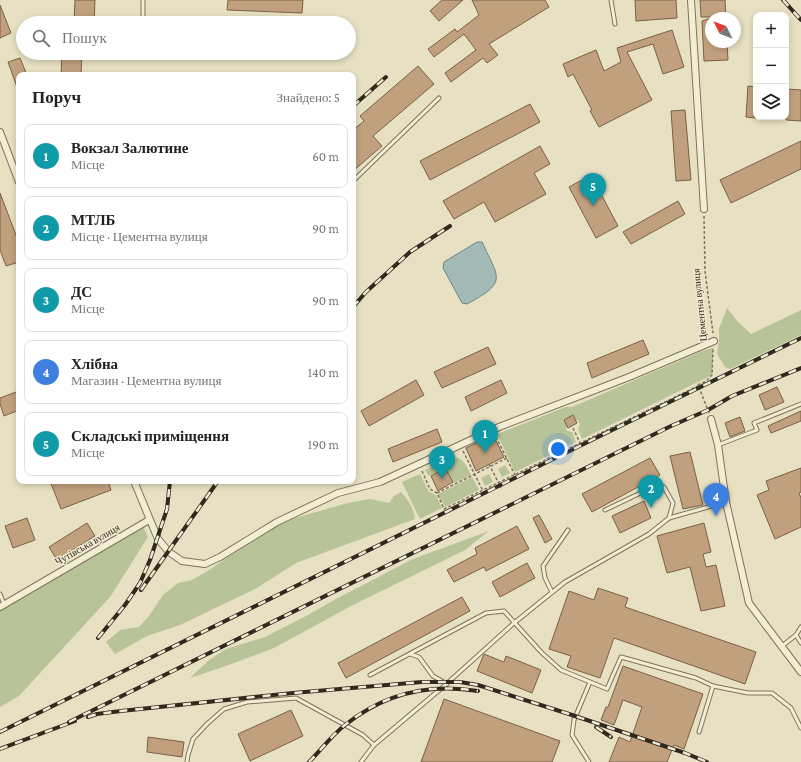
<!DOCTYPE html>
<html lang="uk">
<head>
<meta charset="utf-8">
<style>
  body { margin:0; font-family:"Crimson Pro",serif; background:#f6f6f6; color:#222 }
  .controls { position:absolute; right:12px; top:12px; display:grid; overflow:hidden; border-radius:8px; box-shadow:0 2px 6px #0003 }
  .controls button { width:36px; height:36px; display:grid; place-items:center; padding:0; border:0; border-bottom:1px solid #e0e0e0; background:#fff; color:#222; font:20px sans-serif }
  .compass { position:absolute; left:705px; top:12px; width:36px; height:36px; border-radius:50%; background:#fff; box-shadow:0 2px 6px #0003; rotate:312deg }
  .you { position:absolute; left:558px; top:449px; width:14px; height:14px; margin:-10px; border:3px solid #fff; border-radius:50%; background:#1a73e8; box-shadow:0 0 0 6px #1a73e833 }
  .badge { display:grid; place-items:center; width:26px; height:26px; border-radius:50%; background:#2563eb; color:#fff; font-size:13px; font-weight:700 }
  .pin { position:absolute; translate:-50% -33px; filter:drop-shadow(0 1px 2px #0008) }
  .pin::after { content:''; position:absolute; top:21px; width:14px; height:12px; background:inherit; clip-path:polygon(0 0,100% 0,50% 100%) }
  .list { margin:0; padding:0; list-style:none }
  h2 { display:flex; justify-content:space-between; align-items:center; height:52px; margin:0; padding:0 16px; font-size:17px }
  h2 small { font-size:13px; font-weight:400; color:#767676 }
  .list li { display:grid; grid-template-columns:26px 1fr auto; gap:12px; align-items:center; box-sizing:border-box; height:64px; margin:0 8px 8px; padding:0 8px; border:1px solid #e0e0e0; border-radius:8px }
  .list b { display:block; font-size:15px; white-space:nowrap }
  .list p { margin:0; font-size:13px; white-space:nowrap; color:#767676 }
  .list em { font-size:13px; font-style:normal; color:#767676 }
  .icon { flex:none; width:22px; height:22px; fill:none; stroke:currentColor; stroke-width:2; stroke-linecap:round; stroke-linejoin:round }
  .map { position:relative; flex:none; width:801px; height:762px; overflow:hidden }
  .search { position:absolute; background:#fff; box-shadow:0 2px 6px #0003; left:16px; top:16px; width:340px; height:44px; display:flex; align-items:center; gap:10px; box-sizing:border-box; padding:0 14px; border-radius:22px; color:#767676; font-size:15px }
  .panel { position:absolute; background:#fff; box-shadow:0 2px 6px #0003; left:16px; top:72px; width:340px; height:412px; border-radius:8px }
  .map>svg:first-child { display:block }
  .green { fill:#b9c398 }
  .water { fill:#a4bab6; stroke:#6c8783 }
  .building { fill:#c0a07d; stroke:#7a6045 }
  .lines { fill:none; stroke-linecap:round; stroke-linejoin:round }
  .lane-casing { stroke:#7e725c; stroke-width:5 }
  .street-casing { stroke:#7e725c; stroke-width:8 }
  .path { stroke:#7e725c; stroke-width:1.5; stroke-dasharray:3 2; stroke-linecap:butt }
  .lane { stroke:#f3edd4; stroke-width:3 }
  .street { stroke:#f3edd4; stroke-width:6 }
  .rail-casing { stroke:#30291e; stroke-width:4 }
  .rail { stroke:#efead1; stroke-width:2.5; stroke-dasharray:8; stroke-linecap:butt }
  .labels { text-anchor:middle; stroke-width:3; stroke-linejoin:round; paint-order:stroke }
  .street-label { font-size:10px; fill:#30291e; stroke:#efead1 }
</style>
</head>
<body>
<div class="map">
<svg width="801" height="762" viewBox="0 0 801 762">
  <rect width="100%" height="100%" fill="#e7e0c2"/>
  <g class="green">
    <polygon points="727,308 737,321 751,334 801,310 801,335 730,369 725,367 717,354 719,341 719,329"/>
    <polygon points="713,348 712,375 582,439 578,429 580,425 578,420 576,420 573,416 564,420 567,427 566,429 567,431 572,432 576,442 515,472 497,434 566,407 572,407 702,351"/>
    <path d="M452 457C464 457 466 466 471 475L454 483 445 468 429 476 425 470Z"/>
    <polygon points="505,465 510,473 502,477 498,469"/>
    <polygon points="420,474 429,492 436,495 442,508 420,519 402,482"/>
    <polygon points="489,474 493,482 485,486 481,478"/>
    <polygon points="472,477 479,490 445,507 438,494"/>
    <path d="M401 492C409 501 413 507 415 519L296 563 257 588 180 625 147 636 115 654 106 642 120 630 139 627 149 616 163 595 178 583 192 580 206 572 273 527 288 520 348 503 370 499 389 503 394 496Z"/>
    <polygon points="141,522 148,537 110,597 19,696 0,707 0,608"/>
    <polygon points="489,531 465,550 351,606 274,648 226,666 190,678 208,661 226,649 265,637 308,615 336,599 413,559"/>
  </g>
  <path class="water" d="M477 242H482C499 279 508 282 467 304L462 303 443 268 444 262Z"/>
  <g class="building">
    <polygon points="75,0 95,0 94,23 74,23"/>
    <polygon points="228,0 303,0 302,13 227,10"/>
    <polygon points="442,0 463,0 439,21 430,11"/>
    <polygon points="472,0 545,0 549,7 489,44 498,55 487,63 483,58 451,82 445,73 476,50 464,34 434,57 428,49 455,29 457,32 479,15"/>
    <polygon points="635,0 676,0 677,18 636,21"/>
    <polygon points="700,0 725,0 726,18 711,18 711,42 727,42 728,60 704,61 702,21 711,18 710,17 701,17"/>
    <polygon points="0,5 11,33 0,38"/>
    <polygon points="672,30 684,67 663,74 653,44 627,52 652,100 599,127 590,111 592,110 573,74 568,77 563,64 596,50 604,71 621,62 617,48"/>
    <polygon points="62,53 82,53 81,75 61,75"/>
    <polygon points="20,58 27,75 19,75 18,90 8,62"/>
    <polygon points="418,66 434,84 373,136 382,146 353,171 353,130 364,121 360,116"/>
    <polygon points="748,86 756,87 756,118 746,117"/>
    <polygon points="786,89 801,90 801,121 786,120"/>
    <polygon points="530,104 540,122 430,180 420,161"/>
    <polygon points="685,110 691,180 676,181 671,111"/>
    <polygon points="801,141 801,169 731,203 720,180"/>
    <polygon points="540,146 550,164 534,173 546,194 495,222 484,202 454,219 443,201"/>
    <polygon points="591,175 618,226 596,238 569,187"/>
    <polygon points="0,193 19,243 19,262 6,266 0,250"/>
    <polygon points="678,201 685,214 631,244 623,232"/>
    <polygon points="643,340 649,354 592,378 587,363"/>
    <polygon points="488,347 496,364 442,388 434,372"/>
    <polygon points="416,380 424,395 369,426 361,411"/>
    <polygon points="501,380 507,393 471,411 465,397"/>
    <polygon points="777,387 784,402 765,410 759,395"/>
    <polygon points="19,391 19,410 4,416 0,404 0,398"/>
    <polygon points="801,411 801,421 771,433 768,426"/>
    <polygon points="573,415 577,423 568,428 564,420"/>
    <polygon points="740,417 745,431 730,437 725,423"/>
    <polygon points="437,429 442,442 393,462 388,449"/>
    <polygon points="493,435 504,457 476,471 466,448"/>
    <polygon points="690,452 703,505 683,509 670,456"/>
    <polygon points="650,458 660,475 592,512 582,494"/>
    <polygon points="445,468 453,482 438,491 431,476"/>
    <polygon points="801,468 801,492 799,493 801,498 801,527 775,539 757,495 769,490 766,481"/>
    <polygon points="50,481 108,481 111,490 61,509"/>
    <polygon points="644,501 651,518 620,533 612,516"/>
    <polygon points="539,515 552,539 545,543 533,518"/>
    <polygon points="27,518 35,540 13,548 5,526"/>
    <polygon points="87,523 95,536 57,560 49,547"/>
    <polygon points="704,523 711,552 703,554 706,567 716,565 725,606 701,611 690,567 667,573 657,536"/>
    <polygon points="517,526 529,549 486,571 484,567 454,582 447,570 477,554 475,548"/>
    <polygon points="527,563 535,578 500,597 492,582"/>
    <polygon points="598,588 628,598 625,607 756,652 745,684 614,638 600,678 567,667 571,656 549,649 569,591 594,600"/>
    <polygon points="462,597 470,611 346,678 338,663"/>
    <polygon points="484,654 504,662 506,656 541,670 532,693 477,671"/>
    <polygon points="623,666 703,694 684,749 674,745 667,762 609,762 619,737 630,742 642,707 623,700 614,725 601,720 606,707 608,707"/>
    <polygon points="444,699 560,741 552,762 421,762"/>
    <polygon points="291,710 303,736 250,761 238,734"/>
    <polygon points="148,737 184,742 182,757 147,752"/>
  </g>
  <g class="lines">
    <g class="lane-casing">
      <g id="lane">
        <polyline points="611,0 615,24"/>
        <polyline points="143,23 143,0"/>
        <polyline points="353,181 439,98"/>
        <polyline points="718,445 757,430 754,423 801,404"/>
        <polyline points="669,518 726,502"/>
        <polyline points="552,592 545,578 543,566 568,530"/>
        <polyline points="0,594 4,604"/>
        <polyline points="801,627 796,635 801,643"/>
        <polyline points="782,646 796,635"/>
        <polyline points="410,654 419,657 433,676 447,684"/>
        <polyline points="370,675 486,613 504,611 542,653 561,670 607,689 621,657 696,678 713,686 699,732"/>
        <polyline points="713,686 748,693 772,693 791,708 801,728"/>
        <polyline points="187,762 188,755 193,739 207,724 224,709 247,702 296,698 363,735 374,745"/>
        <polyline points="361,762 374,745 443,687 514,623 565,582 649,534 669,518 673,503 664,487 655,486 605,510"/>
        <polyline points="589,762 572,735 574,720 590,682"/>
      </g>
    </g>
    <g class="street-casing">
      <g id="street">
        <polyline points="691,0 704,209"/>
        <polyline points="0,132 19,182"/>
        <polyline points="711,419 718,445 726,502 749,603 801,672"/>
        <polyline points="134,481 158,539 169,552 182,561 205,564 220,557 277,522 338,493 380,482 499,427 629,377 714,341"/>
        <polyline points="0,607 149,520"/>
      </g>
    </g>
    <g class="path">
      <polyline points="704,216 705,271 713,333"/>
      <polyline points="709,413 698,385 706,381 712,375 713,349"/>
      <polyline points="573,428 580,443"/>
      <polyline points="496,437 515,475"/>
      <polyline points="463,451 483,491"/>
      <polyline points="489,464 501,488"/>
      <polyline points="422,471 430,489 437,493 444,509 698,386"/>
      <polyline points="437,493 507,458"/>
    </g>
    <use href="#lane" class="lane"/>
    <use href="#street" class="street"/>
    <g class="rail-casing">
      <g id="rail">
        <polyline points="783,0 801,20"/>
        <polyline points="353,106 386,77"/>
        <polyline points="353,307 366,292 410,252 450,226"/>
        <polyline points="141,590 218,481"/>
        <polyline points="98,638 125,605 140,583 150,560 167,509 170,481"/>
        <polyline points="88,717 97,714 121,711 293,693 422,682 460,682 478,685 569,714 685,753 707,762"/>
        <polyline points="69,722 671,426 708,410 732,396 801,368"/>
        <polyline points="596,727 611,737"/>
        <polyline points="0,732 604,434 801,338"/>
        <polyline points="0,749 75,721"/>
        <path d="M309 762C321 750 332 735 345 725 385 693 429 683 478 691"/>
      </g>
    </g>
    <use href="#rail" class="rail"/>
  </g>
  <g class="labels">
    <g class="street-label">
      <text transform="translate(699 305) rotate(-96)" y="4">Цементна вулиця</text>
      <text transform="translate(87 544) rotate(-30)" y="4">Чутівська вулиця</text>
    </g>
  </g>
</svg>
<div class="controls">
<button>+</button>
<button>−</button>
<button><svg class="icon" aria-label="layers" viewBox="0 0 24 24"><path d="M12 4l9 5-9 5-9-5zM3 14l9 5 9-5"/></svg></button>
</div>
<svg class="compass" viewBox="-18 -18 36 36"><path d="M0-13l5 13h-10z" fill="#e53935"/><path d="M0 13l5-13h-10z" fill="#767676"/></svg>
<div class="you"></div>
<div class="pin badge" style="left:485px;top:453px;background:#0f9aa8">1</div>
<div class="pin badge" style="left:651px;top:508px;background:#0f9aa8">2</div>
<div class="pin badge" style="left:442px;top:479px;background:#0f9aa8">3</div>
<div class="pin badge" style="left:716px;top:516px;background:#3f7fe0">4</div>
<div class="pin badge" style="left:593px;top:206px;background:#0f9aa8">5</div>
<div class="search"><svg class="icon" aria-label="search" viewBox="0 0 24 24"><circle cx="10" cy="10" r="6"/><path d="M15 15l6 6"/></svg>Пошук</div>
<section class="panel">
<h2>Поруч<small>Знайдено: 5</small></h2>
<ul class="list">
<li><span class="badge" style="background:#0f9aa8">1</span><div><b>Вокзал Залютине</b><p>Місце</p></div><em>60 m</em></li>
<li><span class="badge" style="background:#0f9aa8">2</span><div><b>МТЛБ</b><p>Місце · Цементна вулиця</p></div><em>90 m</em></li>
<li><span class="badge" style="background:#0f9aa8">3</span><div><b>ДС</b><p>Місце</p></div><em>90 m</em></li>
<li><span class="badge" style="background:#3f7fe0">4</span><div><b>Хлібна</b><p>Магазин · Цементна вулиця</p></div><em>140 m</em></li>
<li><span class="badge" style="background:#0f9aa8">5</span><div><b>Складські приміщення</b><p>Місце</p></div><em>190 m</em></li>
</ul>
</section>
</div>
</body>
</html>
